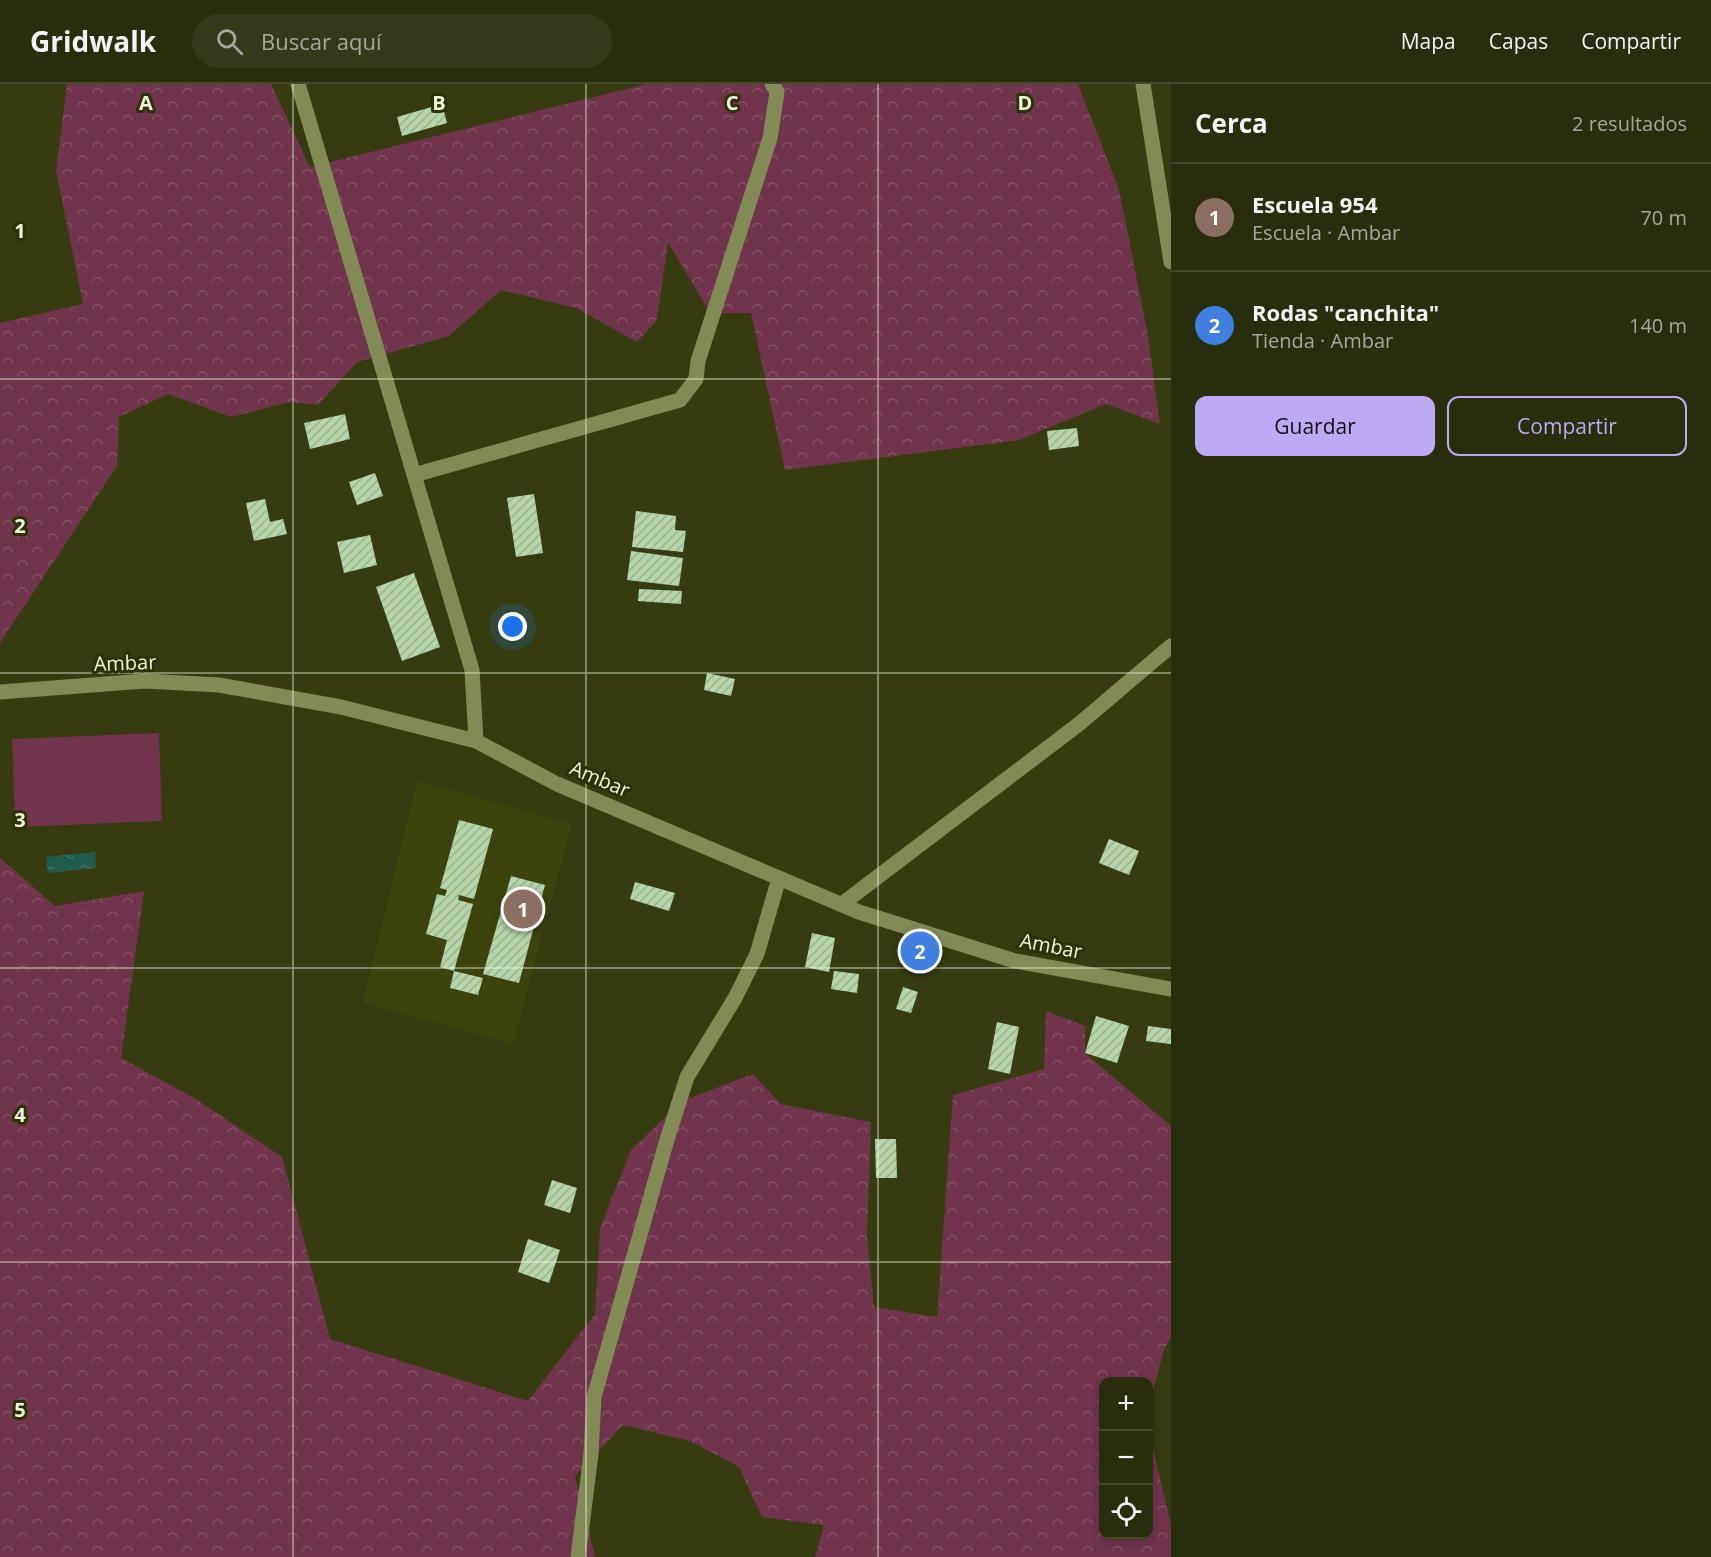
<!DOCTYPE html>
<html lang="es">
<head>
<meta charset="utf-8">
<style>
  body { margin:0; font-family:"Open Sans",sans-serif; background:#34391a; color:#f1f3f6 }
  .controls { position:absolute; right:18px; bottom:18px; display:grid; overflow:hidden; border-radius:12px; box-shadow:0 3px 9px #0003 }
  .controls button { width:54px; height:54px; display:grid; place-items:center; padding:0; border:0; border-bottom:2px solid #44492d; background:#282d0c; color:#f1f3f6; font:30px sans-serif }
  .you { position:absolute; left:513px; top:543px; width:21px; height:21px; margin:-15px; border:4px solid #fff; border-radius:50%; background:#1a73e8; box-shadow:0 0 0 9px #1a73e833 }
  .badge { display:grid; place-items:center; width:39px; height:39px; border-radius:50%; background:#bea9f5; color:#fff; font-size:20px; font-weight:700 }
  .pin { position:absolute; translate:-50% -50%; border:3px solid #fff; box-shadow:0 2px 6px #0006 }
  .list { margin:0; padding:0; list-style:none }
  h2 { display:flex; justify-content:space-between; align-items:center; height:78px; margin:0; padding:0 24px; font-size:26px }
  h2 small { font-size:20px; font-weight:400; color:#a5a89d }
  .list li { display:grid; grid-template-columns:39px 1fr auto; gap:18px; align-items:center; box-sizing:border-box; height:108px; padding:0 24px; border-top:2px solid #44492d }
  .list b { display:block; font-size:22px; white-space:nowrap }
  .list p { margin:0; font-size:20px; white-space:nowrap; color:#a5a89d }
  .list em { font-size:20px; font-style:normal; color:#a5a89d }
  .actions { display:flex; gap:12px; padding:18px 24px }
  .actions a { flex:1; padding:14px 0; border:2px solid #bea9f5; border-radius:12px; text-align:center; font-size:21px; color:#bea9f5 }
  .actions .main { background:#bea9f5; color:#111 }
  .icon { flex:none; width:33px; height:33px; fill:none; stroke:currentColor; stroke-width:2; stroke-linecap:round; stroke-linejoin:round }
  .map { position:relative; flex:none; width:1171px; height:1473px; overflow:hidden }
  header { display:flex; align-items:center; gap:36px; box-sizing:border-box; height:84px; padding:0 30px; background:#282d0c; border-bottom:2px solid #44492d }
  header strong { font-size:28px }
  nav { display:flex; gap:33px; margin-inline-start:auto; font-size:21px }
  .search { width:420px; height:54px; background:#34391a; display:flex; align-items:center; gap:15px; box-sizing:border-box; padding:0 21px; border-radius:33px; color:#a5a89d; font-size:22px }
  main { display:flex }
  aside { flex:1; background:#282d0c }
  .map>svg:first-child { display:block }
  .built { fill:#3c430c }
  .forest { fill:url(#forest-crowns) }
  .pitch { fill:#70344c }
  .water { fill:url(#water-ripples) }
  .building { fill:url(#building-hatch) }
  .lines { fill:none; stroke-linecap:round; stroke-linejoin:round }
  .minor { stroke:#828b56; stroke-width:15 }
  .grid { fill:none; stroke:#eff4dc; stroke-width:1.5; stroke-opacity:0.55 }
  .labels { text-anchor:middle; stroke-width:6; stroke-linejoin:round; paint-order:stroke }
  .street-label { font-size:20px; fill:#eff4dc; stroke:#2c3204 }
  .grid-label { font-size:20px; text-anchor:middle; font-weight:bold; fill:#eff4dc; stroke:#2c3204; stroke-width:6; stroke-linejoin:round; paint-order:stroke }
</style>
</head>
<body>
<header>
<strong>Gridwalk</strong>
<div class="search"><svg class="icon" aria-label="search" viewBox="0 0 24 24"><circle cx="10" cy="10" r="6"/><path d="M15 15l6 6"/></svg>Buscar aquí</div>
<nav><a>Mapa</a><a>Capas</a><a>Compartir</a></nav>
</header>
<main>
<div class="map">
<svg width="1171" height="1473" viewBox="0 0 1171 1473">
  <defs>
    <pattern id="forest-crowns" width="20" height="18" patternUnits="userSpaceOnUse" patternTransform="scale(1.5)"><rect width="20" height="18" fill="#70344c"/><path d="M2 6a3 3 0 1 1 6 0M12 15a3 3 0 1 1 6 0" fill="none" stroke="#855265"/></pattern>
    <pattern id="water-ripples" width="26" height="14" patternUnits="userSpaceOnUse" patternTransform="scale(1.5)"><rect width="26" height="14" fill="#205b4e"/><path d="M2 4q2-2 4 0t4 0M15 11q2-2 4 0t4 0" fill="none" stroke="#417367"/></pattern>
    <pattern id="building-hatch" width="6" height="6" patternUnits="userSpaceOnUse" patternTransform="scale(1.5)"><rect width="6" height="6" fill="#b7d5ab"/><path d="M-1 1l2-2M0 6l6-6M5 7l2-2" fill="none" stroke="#9bb291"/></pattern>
  </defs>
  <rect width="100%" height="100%" fill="#363c10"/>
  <polygon class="built" points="417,697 572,740 513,960 363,919"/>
  <g class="forest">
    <polygon points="67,0 271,0 310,83 647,0 1078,0 1119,106 1147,246 1160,340 1106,320 1019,356 785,386 751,229 710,229 668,158 657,236 637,258 576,224 501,206 449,252 357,278 318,321 289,318 231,333 168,310 119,333 117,382 0,559 0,239 83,220 56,86"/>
    <polygon points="0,774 55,822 144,807 121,974 196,1015 282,1073 330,1255 528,1317 595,1230 600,1144 631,1066 682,1017 753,990 781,1020 871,1038 867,1152 874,1223 937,1233 953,1011 1044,985 1046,927 1085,942 1085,969 1171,1042 1171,1253 1164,1266 1149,1322 1148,1298 1104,1298 1104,1450 1148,1450 1149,1348 1171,1441 1171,1473 815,1473 824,1441 762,1433 739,1383 690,1357 623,1341 575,1392 595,1473 0,1473"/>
  </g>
  <polygon class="pitch" points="159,649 162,737 15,743 12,655"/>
  <polygon class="water" points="95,768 96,784 48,789 46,773"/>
  <g class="building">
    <polygon points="442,20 447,39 402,52 397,33"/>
    <polygon points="345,330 350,355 310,365 304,339"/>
    <polygon points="1077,344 1079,362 1049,366 1047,347"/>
    <polygon points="375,389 383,412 357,421 349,398"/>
    <polygon points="534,410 543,469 516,473 507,414"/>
    <polygon points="265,415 270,438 283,435 287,450 254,457 246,419"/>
    <polygon points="636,427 676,432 675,446 686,447 683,468 632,463"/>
    <polygon points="370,451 377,481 344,489 337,458"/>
    <polygon points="631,467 683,474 679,502 627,496"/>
    <polygon points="414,489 440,563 402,577 376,503"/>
    <polygon points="639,505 682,507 681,520 638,517"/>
    <polygon points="707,589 735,595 731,612 704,606"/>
    <polygon points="459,736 493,745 474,815 459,811 458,816 473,820 454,887 440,883 447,856 426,850 437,810 445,812 447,806 440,804"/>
    <polygon points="1109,755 1139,767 1129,791 1099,779"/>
    <polygon points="511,792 545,801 519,899 483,890"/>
    <polygon points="635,798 675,809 669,827 630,815"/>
    <polygon points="812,849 835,854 829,888 805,883"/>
    <polygon points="454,887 483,894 478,911 450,904"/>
    <polygon points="834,887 859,890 857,909 831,905"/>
    <polygon points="903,903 918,908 911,929 896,925"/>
    <polygon points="1096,932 1129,942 1117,979 1085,969"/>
    <polygon points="997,938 1019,943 1010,990 988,985"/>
    <polygon points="1148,942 1171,945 1171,960 1146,957"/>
    <polygon points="875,1055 896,1055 897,1094 876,1094"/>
    <polygon points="552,1096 577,1104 570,1129 544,1121"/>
    <polygon points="528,1155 560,1166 549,1199 518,1188"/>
  </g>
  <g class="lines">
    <g class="minor">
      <polyline points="298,0 472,586 476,657"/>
      <polyline points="1143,0 1171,178"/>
      <polyline points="414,391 680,316 696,295 698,277 770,54 777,8 772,0"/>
      <polyline points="0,608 145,597 219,601 341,623 476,657 557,700 859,828 1015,877 1171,905"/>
      <polyline points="842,820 1079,640 1171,562"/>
      <polyline points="578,1473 591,1370 594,1313 666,1059 687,993 735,914 757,870 779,794"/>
    </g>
  </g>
  <path class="grid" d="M293 0V1473M586 0V1473M878 0V1473M0 295H1171M0 589H1171M0 884H1171M0 1178H1171"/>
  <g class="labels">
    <g class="street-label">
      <text transform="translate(125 579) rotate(-2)" y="7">Ambar</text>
      <text transform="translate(600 695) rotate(23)" y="7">Ambar</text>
      <text transform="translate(1051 862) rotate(11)" y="7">Ambar</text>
    </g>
  </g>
  <g class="grid-label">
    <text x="146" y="26">A</text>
    <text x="439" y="26">B</text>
    <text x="732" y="26">C</text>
    <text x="1025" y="26">D</text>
    <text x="20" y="154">1</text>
    <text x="20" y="449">2</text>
    <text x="20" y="743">3</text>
    <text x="20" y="1038">4</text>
    <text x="20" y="1333">5</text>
  </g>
</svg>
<div class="controls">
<button>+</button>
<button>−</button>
<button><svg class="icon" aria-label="locate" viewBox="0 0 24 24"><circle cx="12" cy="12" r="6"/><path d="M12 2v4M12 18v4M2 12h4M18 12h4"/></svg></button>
</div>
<div class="you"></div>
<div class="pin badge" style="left:523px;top:825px;background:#8d6e63">1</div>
<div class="pin badge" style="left:920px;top:867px;background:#3f7fe0">2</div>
</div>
<aside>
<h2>Cerca<small>2 resultados</small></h2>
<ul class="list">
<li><span class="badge" style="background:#8d6e63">1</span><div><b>Escuela 954</b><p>Escuela · Ambar</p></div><em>70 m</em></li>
<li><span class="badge" style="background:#3f7fe0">2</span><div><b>Rodas &quot;canchita&quot;</b><p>Tienda · Ambar</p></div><em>140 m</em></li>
</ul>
<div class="actions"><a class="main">Guardar</a><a>Compartir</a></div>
</aside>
</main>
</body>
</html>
